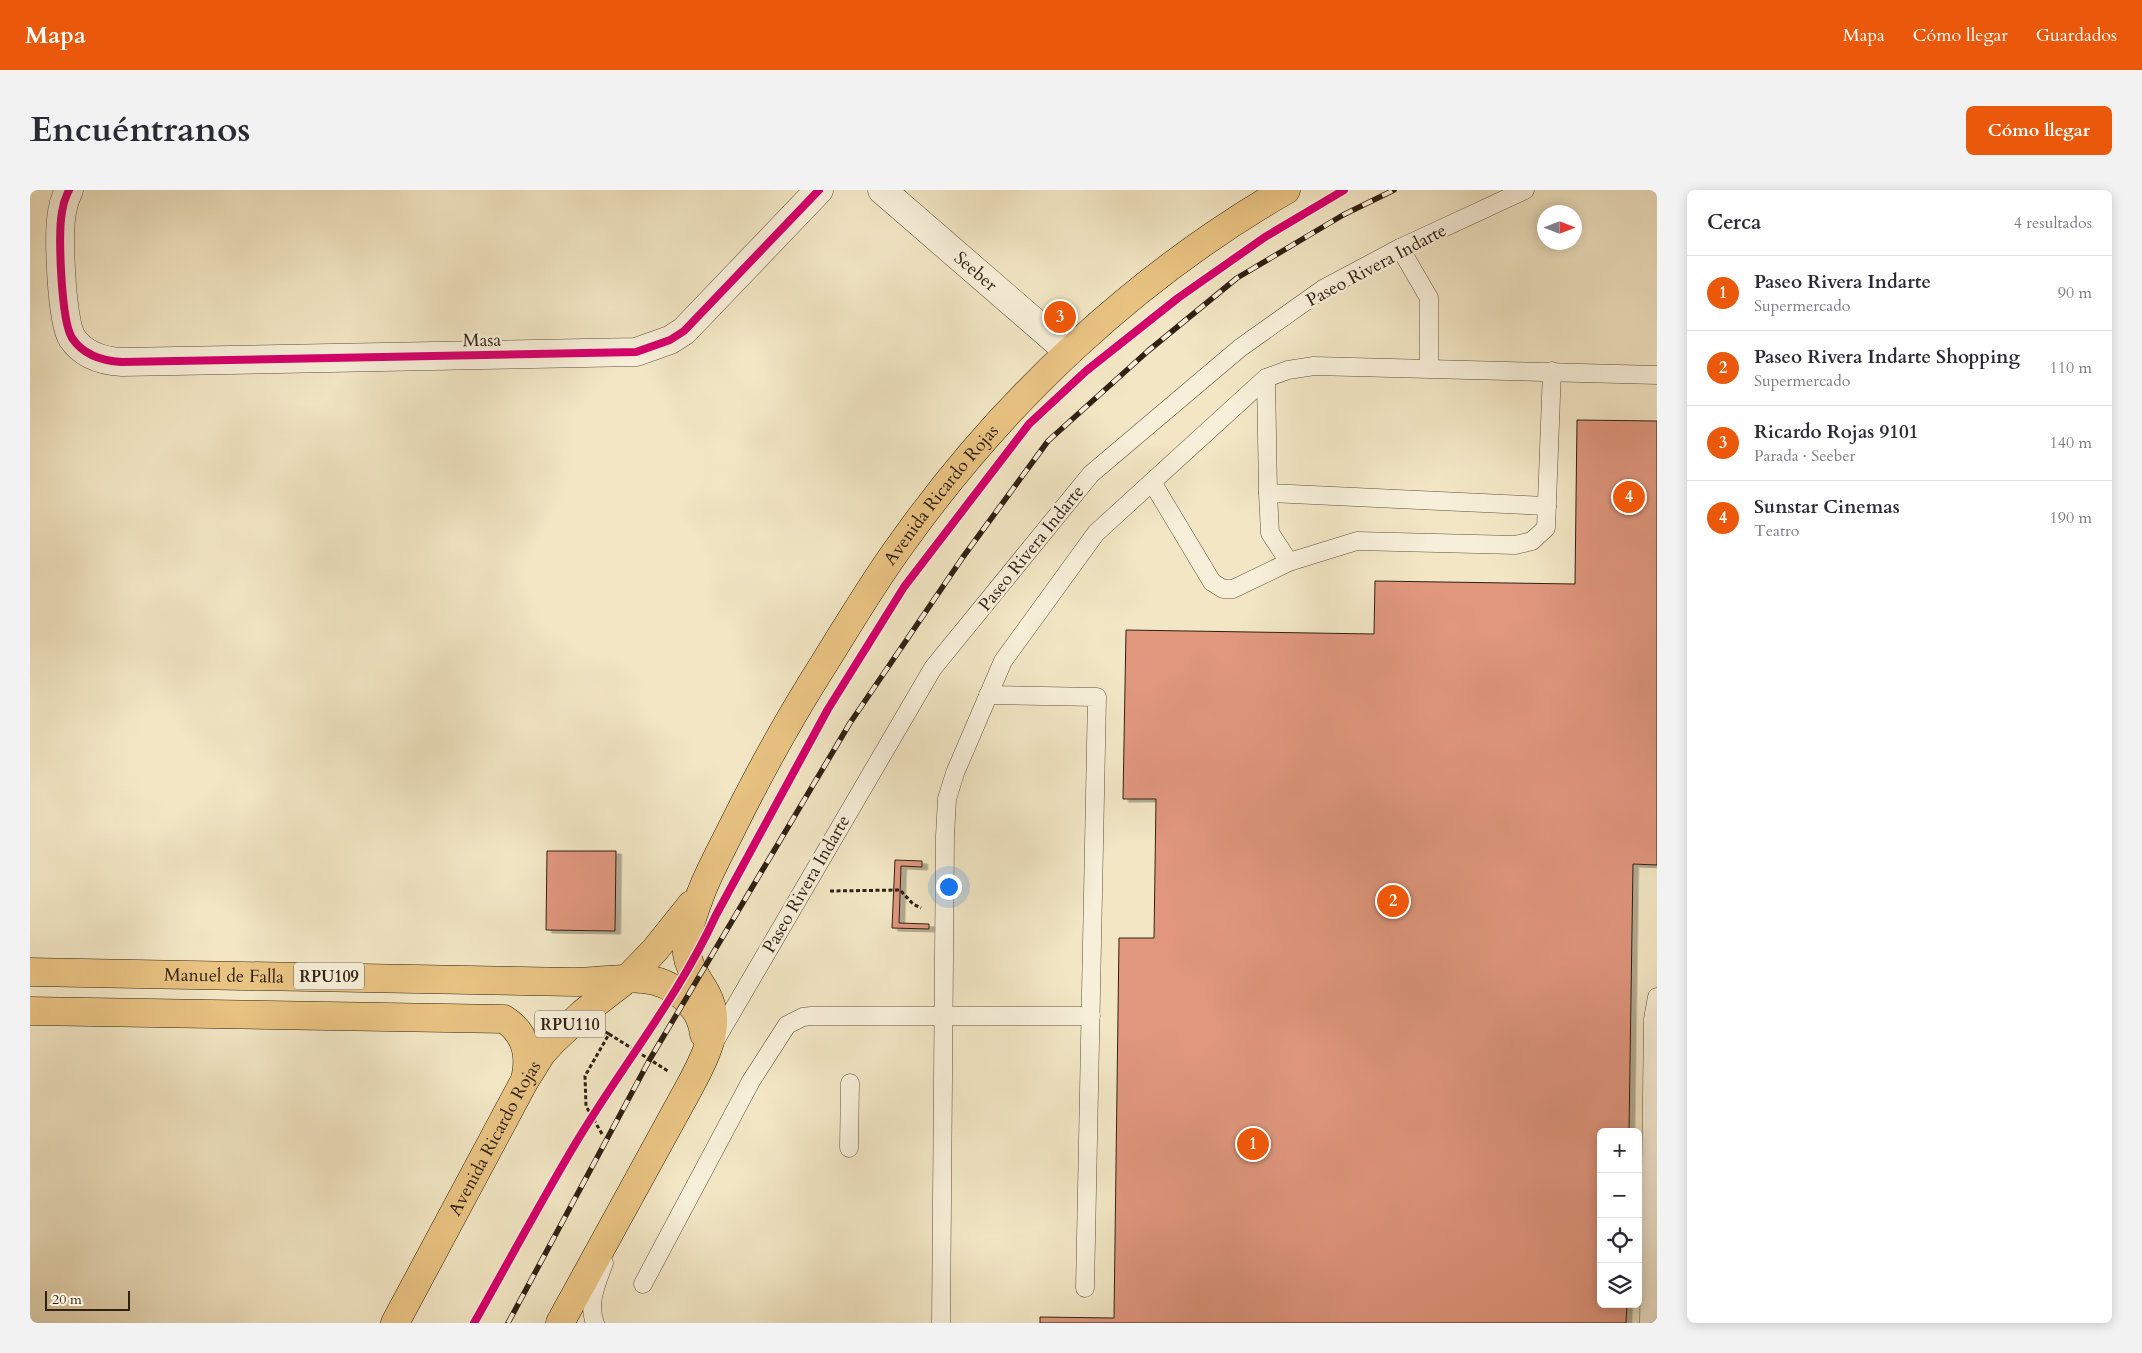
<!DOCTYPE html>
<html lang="es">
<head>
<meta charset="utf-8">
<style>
  body { margin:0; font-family:Cardo,serif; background:#f2f2f3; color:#2b2b33 }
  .controls { position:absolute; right:15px; bottom:15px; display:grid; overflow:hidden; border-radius:8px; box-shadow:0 2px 12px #0003 }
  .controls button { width:45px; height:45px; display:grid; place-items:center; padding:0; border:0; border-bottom:1px solid #e1e1e2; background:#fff; color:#2b2b33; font:25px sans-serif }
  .compass { position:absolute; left:1507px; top:15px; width:45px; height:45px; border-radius:50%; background:#fff; box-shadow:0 2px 12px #0003; rotate:90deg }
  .scale { position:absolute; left:15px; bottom:12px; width:85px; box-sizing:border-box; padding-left:5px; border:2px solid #312113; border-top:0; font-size:14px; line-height:18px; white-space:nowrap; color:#312113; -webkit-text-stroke:4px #f7efd9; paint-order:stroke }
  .you { position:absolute; left:918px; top:696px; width:18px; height:18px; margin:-12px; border:4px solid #fff; border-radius:50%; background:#1a73e8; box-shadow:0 0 0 8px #1a73e833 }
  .badge { display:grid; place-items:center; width:32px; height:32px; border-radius:50%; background:#ea580c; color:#fff; font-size:16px; font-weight:700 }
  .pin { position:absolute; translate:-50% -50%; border:2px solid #fff; box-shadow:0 1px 5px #0006 }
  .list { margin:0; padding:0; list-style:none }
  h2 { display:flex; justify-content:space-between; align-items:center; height:65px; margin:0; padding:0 20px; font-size:21px }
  h2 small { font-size:16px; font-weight:400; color:#7c7c81 }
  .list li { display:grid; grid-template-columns:32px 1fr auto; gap:15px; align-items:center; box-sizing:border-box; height:75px; padding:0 20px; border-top:1px solid #e1e1e2 }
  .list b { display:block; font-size:19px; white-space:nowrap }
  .list p { margin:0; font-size:16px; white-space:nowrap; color:#7c7c81 }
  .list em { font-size:16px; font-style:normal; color:#7c7c81 }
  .icon { flex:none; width:28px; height:28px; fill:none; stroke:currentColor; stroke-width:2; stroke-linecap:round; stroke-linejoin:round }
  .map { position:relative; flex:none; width:1627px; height:1133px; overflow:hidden; border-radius:8px }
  header { display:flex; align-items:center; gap:30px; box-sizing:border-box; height:70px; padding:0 25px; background:#ea580c; color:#fff }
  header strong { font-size:24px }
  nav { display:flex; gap:28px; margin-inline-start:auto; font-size:18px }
  .intro { display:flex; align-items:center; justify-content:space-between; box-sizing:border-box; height:120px; padding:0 30px }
  h1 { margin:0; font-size:35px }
  .button { padding:12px 22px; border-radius:8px; background:#ea580c; color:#fff; font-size:18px; font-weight:700 }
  main { display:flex; gap:30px; padding:0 30px }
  aside { flex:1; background:#fff; border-radius:8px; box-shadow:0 2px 12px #0003 }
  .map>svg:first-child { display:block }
  .building { fill:#e0977e; stroke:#312113; filter:url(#shadow) }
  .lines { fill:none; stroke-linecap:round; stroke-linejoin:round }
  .service-casing { stroke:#61523f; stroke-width:19 }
  .minor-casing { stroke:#61523f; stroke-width:29 }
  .primary-casing { stroke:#312113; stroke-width:29 }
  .path { stroke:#312113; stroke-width:3; stroke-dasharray:4 2.5; stroke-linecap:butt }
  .service { stroke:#f7efd9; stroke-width:18 }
  .minor { stroke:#f7efd9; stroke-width:28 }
  .primary { stroke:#e9c382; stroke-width:28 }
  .rail-casing { stroke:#312113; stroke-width:5.5 }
  .rail { stroke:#f7efd9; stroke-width:4; stroke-dasharray:11; stroke-linecap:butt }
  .cycleway-casing { stroke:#f7efd9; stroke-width:11 }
  .cycleway { stroke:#d6006c; stroke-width:8 }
  .labels { text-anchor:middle; stroke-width:5; stroke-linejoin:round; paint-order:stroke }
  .shield { fill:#f7efd9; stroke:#6c5f4e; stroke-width:1 }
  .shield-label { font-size:16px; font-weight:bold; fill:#312113 }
  .street-label { font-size:18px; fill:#312113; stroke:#f7efd9 }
</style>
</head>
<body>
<header>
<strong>Mapa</strong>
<nav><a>Mapa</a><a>Cómo llegar</a><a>Guardados</a></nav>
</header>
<div class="intro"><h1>Encuéntranos</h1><a class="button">Cómo llegar</a></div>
<main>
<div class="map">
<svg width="1627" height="1133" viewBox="0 0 1627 1133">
  <defs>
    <filter id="shadow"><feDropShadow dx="5.5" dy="3" stdDeviation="0" flood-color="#0004"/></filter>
  </defs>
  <rect width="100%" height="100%" fill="#f2e6c4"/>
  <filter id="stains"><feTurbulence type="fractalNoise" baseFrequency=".004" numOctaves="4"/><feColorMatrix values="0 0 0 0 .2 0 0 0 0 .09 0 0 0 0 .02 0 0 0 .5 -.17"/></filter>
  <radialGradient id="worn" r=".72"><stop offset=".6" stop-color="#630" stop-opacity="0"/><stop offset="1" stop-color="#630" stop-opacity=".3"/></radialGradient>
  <g class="building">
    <polygon points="1547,230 1627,231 1627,675 1603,674 1599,942 1571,942 1571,1114 1597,1114 1596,1133 1010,1133 1010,1127 1084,1128 1089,748 1124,748 1126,609 1093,609 1096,440 1344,444 1345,391 1545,394"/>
    <polygon points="517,661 586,661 585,741 516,740"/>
    <polygon points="865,670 892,671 892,677 871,676 869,733 899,734 899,739 862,738"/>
  </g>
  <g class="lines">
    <g class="service-casing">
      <g id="service">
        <polyline points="1370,58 1399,108 1399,178"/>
        <polyline points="1236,188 1238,303 1517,316"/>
        <polyline points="1122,292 1182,392 1193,399 1203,399 1259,372 1327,351 1485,355 1502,351 1516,338 1522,181"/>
        <polyline points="1238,303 1240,343 1259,372"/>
        <polyline points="958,505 1067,507 1055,1098"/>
        <polyline points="685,851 903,478 1061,284 1210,158 1293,99 1370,58 1495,0"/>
        <polyline points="819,958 820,893"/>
        <polyline points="613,1094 721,891 757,835 773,827 781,826 1061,826"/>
        <path d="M565 1133C557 1113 567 1092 574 1073"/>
        <polyline points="911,1133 915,646 917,609 925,583 973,471 1066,343 1236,188 1258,180 1284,176 1627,185"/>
        <polyline points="1619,1133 1623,829 1627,807"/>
      </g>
    </g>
    <g class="minor-casing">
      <g id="minor">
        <path d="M39 0C36 6 33 15 32 22 28 44 31 130 42 148 54 166 73 171 92 172L606 162 640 150 654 141 789 0"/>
        <path id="s1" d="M852 0 1039 162"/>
      </g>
    </g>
    <g class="primary-casing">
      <g id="primary">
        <path id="s2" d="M0 782 544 792C567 792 591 787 613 789 642 791 671 815 674 844"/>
        <path d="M0 821 474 829C496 843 501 865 495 890"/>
        <path id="s3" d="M365 1133 495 890 512 863 523 851 553 823 597 789 625 760 661 715"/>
        <path id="s4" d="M530 1133 660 896C674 870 693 835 677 805 670 791 659 780 657 764 655 744 664 722 671 703 679 682 690 662 700 642 729 583 760 527 795 472 820 432 844 391 872 353 973 211 1105 87 1256 0"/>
      </g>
    </g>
    <g class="path">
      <polyline points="800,701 870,700 883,714 891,718"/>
      <polyline points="579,844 638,881"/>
      <polyline points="572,944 556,916 555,886 579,844 574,841"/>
    </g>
    <use href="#service" class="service"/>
    <use href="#minor" class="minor"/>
    <use href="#primary" class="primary"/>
    <g class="rail-casing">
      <polyline id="rail" points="478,1133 620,869 820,533 933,367 1018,251 1118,161 1207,88 1313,25 1364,0"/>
    </g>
    <use href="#rail" class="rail"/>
    <g class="cycleway-casing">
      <g id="cycleway">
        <path d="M39 0C36 6 33 15 32 22 28 44 31 130 42 148 54 166 73 171 92 172L606 162 640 150 654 141 789 0"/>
        <path d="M444 1133C478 1073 511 1011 547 951 592 876 649 806 686 725L798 519 874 397 999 234 1056 181 1148 108 1235 47 1314 0"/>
      </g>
    </g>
    <use href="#cycleway" class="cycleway"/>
  </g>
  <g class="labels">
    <g class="shield">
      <rect x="264" y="772.5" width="70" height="27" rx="4"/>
      <rect x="505" y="820.5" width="70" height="27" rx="4"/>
    </g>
    <g class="shield-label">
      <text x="299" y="792">RPU109</text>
      <text x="540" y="840">RPU110</text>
    </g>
    <g class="street-label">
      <text transform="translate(1346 75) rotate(-28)" y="6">Paseo Rivera Indarte</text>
      <text dy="6" stroke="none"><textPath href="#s1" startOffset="124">Seeber</textPath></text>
      <text transform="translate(452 150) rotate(-1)" y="6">Masa</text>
      <text dy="6" stroke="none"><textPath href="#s4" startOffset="942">Avenida Ricardo Rojas</textPath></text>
      <text transform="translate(1001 358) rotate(-51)" y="6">Paseo Rivera Indarte</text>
      <text transform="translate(776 694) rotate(-60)" y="6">Paseo Rivera Indarte</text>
      <text dy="6" stroke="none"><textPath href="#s2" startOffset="194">Manuel de Falla</textPath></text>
      <text dy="6" stroke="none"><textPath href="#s3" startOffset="210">Avenida Ricardo Rojas</textPath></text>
    </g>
  </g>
  <rect width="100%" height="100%" filter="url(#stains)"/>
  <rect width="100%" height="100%" fill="url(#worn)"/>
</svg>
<div class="controls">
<button>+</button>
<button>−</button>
<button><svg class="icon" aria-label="locate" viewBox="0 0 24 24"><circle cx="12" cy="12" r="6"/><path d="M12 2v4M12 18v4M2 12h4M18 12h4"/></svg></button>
<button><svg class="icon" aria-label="layers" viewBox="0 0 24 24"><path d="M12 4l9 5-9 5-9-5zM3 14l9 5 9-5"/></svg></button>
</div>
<svg class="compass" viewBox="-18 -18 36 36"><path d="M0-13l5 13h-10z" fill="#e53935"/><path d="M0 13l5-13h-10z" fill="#7c7c81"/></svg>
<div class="scale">20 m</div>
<div class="you"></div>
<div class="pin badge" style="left:1223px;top:954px">1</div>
<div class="pin badge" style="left:1363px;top:711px">2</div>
<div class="pin badge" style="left:1030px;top:127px">3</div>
<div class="pin badge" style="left:1599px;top:307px">4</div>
</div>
<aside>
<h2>Cerca<small>4 resultados</small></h2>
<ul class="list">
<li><span class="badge">1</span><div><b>Paseo Rivera Indarte</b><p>Supermercado</p></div><em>90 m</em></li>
<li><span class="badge">2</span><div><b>Paseo Rivera Indarte Shopping</b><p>Supermercado</p></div><em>110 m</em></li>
<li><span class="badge">3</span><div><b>Ricardo Rojas 9101</b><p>Parada · Seeber</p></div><em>140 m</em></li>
<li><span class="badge">4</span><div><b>Sunstar Cinemas</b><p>Teatro</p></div><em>190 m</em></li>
</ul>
</aside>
</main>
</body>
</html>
